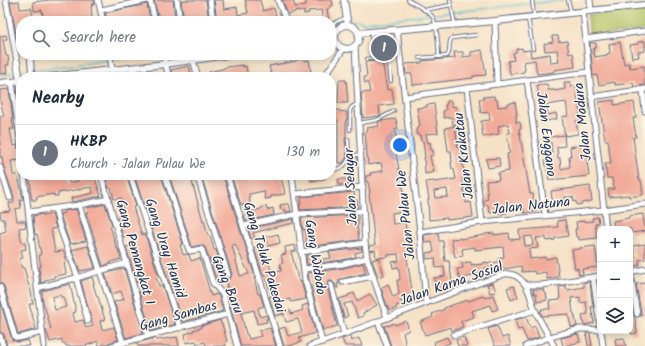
<!DOCTYPE html>
<html lang="en">
<head>
<meta charset="utf-8">
<style>
  body { margin:0; font-family:Kalam,sans-serif; background:#f2f2f3; color:#1f2937 }
  .controls { position:absolute; right:12px; bottom:12px; display:grid; overflow:hidden; border-radius:8px; box-shadow:0 2px 10px #0003 }
  .controls button { width:36px; height:36px; display:grid; place-items:center; padding:0; border:0; border-bottom:1px solid #e0e1e3; background:#fff; color:#1f2937; font:20px sans-serif }
  .you { position:absolute; left:400px; top:145px; width:14px; height:14px; margin:-10px; border:3px solid #fff; border-radius:50%; background:#1a73e8; box-shadow:0 0 0 6px #1a73e833 }
  .badge { display:grid; place-items:center; width:26px; height:26px; border-radius:50%; background:#b5179e; color:#fff; font-size:13px; font-weight:700 }
  .pin { position:absolute; translate:-50% -50%; border:2px solid #fff; box-shadow:0 1px 4px #0006 }
  .list { margin:0; padding:0; list-style:none }
  h2 { display:flex; justify-content:space-between; align-items:center; height:52px; margin:0; padding:0 16px; font-size:17px }
  h2 small { font-size:13px; font-weight:400; color:#747a83 }
  .list li { display:grid; grid-template-columns:26px 1fr auto; gap:12px; align-items:center; box-sizing:border-box; height:56px; padding:0 16px; border-top:1px solid #e0e1e3 }
  .list b { display:block; font-size:15px; white-space:nowrap }
  .list p { margin:0; font-size:13px; white-space:nowrap; color:#747a83 }
  .list em { font-size:13px; font-style:normal; color:#747a83 }
  .icon { flex:none; width:22px; height:22px; fill:none; stroke:currentColor; stroke-width:2; stroke-linecap:round; stroke-linejoin:round }
  .map { position:relative; flex:none; width:645px; height:346px; overflow:hidden }
  .search { position:absolute; background:#fff; box-shadow:0 2px 10px #0003; left:16px; top:16px; width:320px; height:44px; display:flex; align-items:center; gap:10px; box-sizing:border-box; padding:0 14px; border-radius:16px; color:#747a83; font-size:15px }
  .panel { position:absolute; background:#fff; box-shadow:0 2px 10px #0003; left:16px; top:72px; width:320px; height:108px; border-radius:16px }
  .map>svg:first-child { display:block }
  .green { fill:#b3c568; stroke:#677a63 }
  .lines { fill:none; stroke-linecap:round; stroke-linejoin:round }
  .stream { stroke:#52c0c7; stroke-width:1.5 }
  .building { fill:#f2ab9a; fill-rule:evenodd }
  .service-casing { stroke:#676d82; stroke-width:4.5 }
  .minor-casing { stroke:#676d82; stroke-width:7 }
  .tertiary-casing { stroke:#676d82; stroke-width:8 }
  .service { stroke:#fff; stroke-width:2.5 }
  .minor { stroke:#fff; stroke-width:5 }
  .tertiary { stroke:#fff; stroke-width:6 }
  .labels { text-anchor:middle; stroke-width:3; stroke-linejoin:round; paint-order:stroke }
  .street-label { font-size:14px; fill:#1b2f5e; stroke:#fcf5e5 }
</style>
</head>
<body>
<div class="map">
<svg width="645" height="346" viewBox="0 0 645 346">
  <rect width="100%" height="100%" fill="#fcf5e5"/>
  <filter id="ink" filterUnits="userSpaceOnUse"><feTurbulence type="fractalNoise" baseFrequency=".025" numOctaves="2"/><feDisplacementMap in="SourceGraphic" scale="8" xChannelSelector="R" yChannelSelector="G"/><feConvolveMatrix kernelMatrix="1 2 1 2 8 2 1 2 1" color-interpolation-filters="sRGB"/></filter>
  <filter id="wash" filterUnits="userSpaceOnUse"><feTurbulence type="fractalNoise" baseFrequency=".012" numOctaves="4" result="noise"/><feDisplacementMap in="SourceGraphic" scale="16" xChannelSelector="R" yChannelSelector="G"/><feGaussianBlur stdDeviation="0.9" result="paint"/><feColorMatrix in="noise" values="0 0 0 0 0 0 0 0 0 0 0 0 0 0 0 0 0 1.4 0 .05"/><feComposite in="paint" operator="in"/></filter>
  <g filter="url(#wash)">
    <rect width="100%" height="100%" fill="#f5e1c5"/>
    <polygon class="green" points="645,8 645,30 590,37 588,15"/>
    <g class="lines">
      <g class="stream">
        <polyline points="352,20 364,22 563,0"/>
        <polyline points="331,29 340,23"/>
        <polyline points="20,72 133,57 161,55"/>
        <polyline points="0,75 16,73"/>
      </g>
    </g>
    <g id="blocks">
      <g class="building">
        <polygon points="50,0 94,0 95,4 92,4 93,6 91,6 92,19 90,20 91,21 72,21 72,20 58,21 44,21 42,10 34,11 33,2"/>
        <polygon points="154,0 173,0 175,17 159,19"/>
        <polygon points="181,0 206,0 209,21 184,21"/>
        <polygon points="214,0 223,0 224,9 237,7 238,15 248,13 245,0 260,0 263,11 274,8 277,21 217,21"/>
        <polygon points="282,0 293,0 295,7 306,5 306,0 332,0 333,6 330,6 330,8 327,9 329,21 323,21 321,10 308,11 309,13 304,14 304,11 298,12 298,11 288,14"/>
        <polygon points="19,1 20,9 31,8 33,18 32,21 20,21 21,45 18,45 10,2"/>
        <polygon points="147,4 150,21 107,21 105,13"/>
        <polygon points="6,35 7,39 3,40 6,56 8,56 9,65 6,65 7,73 0,74 0,36"/>
        <polygon points="552,36 558,36 559,42 561,41 561,42 567,41 569,54 573,53 575,67 554,70 554,72 537,74 535,60 524,62 525,70 524,70 524,72 510,74 508,61 514,60 513,53 516,52 516,49 522,48 523,51 530,50 531,57 550,54 551,63 559,62 557,50 545,51 544,44 553,42"/>
        <polygon points="645,41 645,51 638,52 639,57 632,58 630,45 638,44 638,42"/>
        <polygon points="620,42 624,64 629,63 630,68 644,66 645,85 634,87 633,83 615,85 615,82 599,85 597,75 593,76 590,43 596,43 596,48 593,49 595,57 607,55 607,54 610,53 609,44"/>
        <polygon points="482,50 486,75 473,76 473,78 413,85 412,74 406,74 405,64 422,63 422,61 455,58 454,52 463,52 463,57 471,56 471,52"/>
        <polygon points="303,59 304,61 309,60 311,71 306,73 306,72 285,75 286,77 272,77 269,66 296,61 296,60"/>
        <polygon points="382,60 387,90 392,89 394,104 379,106 380,115 379,116 363,118 361,93 370,92 368,83 365,83 364,77 367,76 365,61 367,62"/>
        <polygon points="243,65 243,67 246,66 248,77 239,77 239,76 233,77 210,77 209,72 222,69 226,67"/>
        <polygon points="189,66 191,73 192,72 194,77 173,77 171,70"/>
        <polygon points="339,80 346,80 348,103 338,103"/>
        <polygon points="564,82 570,82 571,87 576,86 581,121 576,121 578,134 565,136 562,117 568,116 566,102 546,105 548,115 556,113 557,119 546,121 546,118 543,118 537,85 547,84 548,90 555,90 555,91 565,89"/>
        <polygon points="17,86 21,86 21,111 20,111"/>
        <polygon points="9,89 13,120 12,120 14,129 10,129 13,146 17,145 18,149 21,150 21,154 19,154 20,160 11,161 13,175 17,175 18,181 19,180 23,200 20,200 21,208 15,209 17,221 25,221 26,227 19,228 22,243 25,243 26,249 21,250 23,258 19,259 22,268 24,268 27,278 26,278 31,291 33,304 29,304 36,329 19,334 18,334 4,286 2,284 0,283 0,233 6,231 4,219 1,219 0,212 10,211 9,203 14,203 14,197 3,165 2,157 0,157 0,116 4,116 0,100 0,90"/>
        <polygon points="494,96 495,100 497,99 498,107 507,106 507,104 515,102 517,115 516,115 516,123 520,122 521,129 519,129 530,194 533,194 536,211 524,213 524,209 506,211 507,213 500,214 500,212 490,213 488,205 484,205 484,200 488,199 486,181 499,180 498,173 509,171 507,154 510,153 507,133 510,133 508,124 498,126 499,134 483,137 481,121 490,120 489,112 481,113 479,99 484,99 483,97"/>
        <polygon points="614,100 614,105 634,102 636,118 633,118 636,137 633,137 639,180 641,180 643,195 629,197 629,195 609,197 608,189 614,189 612,178 607,178 605,164 611,164 608,140 605,140 599,102"/>
        <polygon points="447,101 451,101 452,106 456,107 457,124 453,125 452,117 444,118 443,111 446,110 445,105 447,104"/>
        <polygon points="434,104 438,133 426,134 428,143 430,142 431,150 433,150 433,155 430,156 432,166 433,166 434,172 425,174 424,158 425,158 423,141 421,141 420,135 417,135 416,129 419,128 418,126 420,126 417,108 427,107 426,105"/>
        <polygon points="331,110 339,110 339,111 347,112 347,120 346,120 346,137 345,139 347,157 343,163 338,163 338,120 331,121"/>
        <polygon points="396,119 398,129 395,129 397,147 395,147 402,187 403,187 406,211 392,213 393,224 405,223 407,237 412,236 413,246 407,247 408,252 406,252 413,297 400,299 402,304 396,306 397,308 389,311 381,288 388,284 393,297 399,294 397,280 400,280 399,267 393,268 392,262 399,261 398,254 388,255 388,257 376,258 375,250 370,251 369,246 375,245 369,194 370,193 368,182 366,182 366,176 371,175 370,173 383,171 381,163 368,165 365,131 368,131 367,128 379,126 378,122 380,121"/>
        <path d="M455 126 458 148H460L462 160 465 177 462 178 466 203 471 202 473 217 447 220V218L429 220 428 199H429L426 182 434 181V182L456 179 454 169H452L451 162H452L451 151H448L445 128ZM447 189 448 197 435 198 434 191Z"/>
        <polygon points="564,135 565,146 557,147 558,158 560,158 561,169 570,167 569,156 571,156 570,147 588,144 589,152 586,153 589,176 549,180 545,160 547,160 546,153 552,153 551,142 544,143 543,138"/>
        <polygon points="499,158 500,166 488,168 486,159"/>
        <polygon points="28,175 67,175 69,183 78,181 76,175 94,175 101,196 72,202 71,198 93,193 92,187 58,193 58,196 54,196 54,194 36,197 37,200 32,200 30,189 31,189 30,181 29,181"/>
        <polygon points="105,175 126,175 136,206 133,207 142,235 145,234 159,277 156,278 159,286 162,285 175,324 151,331 139,292 148,289 146,281 145,282 144,281 137,283 126,247 135,244 132,235 123,237 118,219 120,219 118,215 122,214 120,207 124,206 121,198 114,199 111,188 109,188"/>
        <polygon points="134,175 161,175 183,244 180,245 183,255 187,254 189,255 191,261 200,258 211,296 217,294 219,297 223,311 182,322"/>
        <path d="M169 175H193L195 181 192 182 203 221 204 220 208 236H210L214 250H216L224 277 227 279H229L231 277 232 274 201 175H223L255 277H254L258 294H260L264 306 258 308 260 317 267 315 268 319H266L267 322 257 324 254 310 241 313 246 334H247L249 339 261 336 259 331 270 328 276 346H241L227 294 224 289 227 288 226 286 228 285 225 278 217 281 205 247 201 245 192 247ZM235 244 249 274 240 276 232 245Z"/>
        <polygon points="231,175 280,175 283,185 285,194 271,196 271,198 265,199 264,191 249,194 250,203 241,205"/>
        <polygon points="311,175 325,175 325,179 311,181"/>
        <polygon points="338,179 352,179 352,184 339,185"/>
        <polygon points="590,186 592,201 582,203 582,204 577,205 576,201 574,202 573,197 566,197 564,198 565,205 554,206 553,199 552,199 551,191"/>
        <polygon points="354,192 355,200 357,200 358,207 300,210 300,204 301,204 301,197"/>
        <polygon points="105,204 112,225 110,226 117,249 118,249 121,259 111,262 111,263 103,266 86,212 88,212 87,208"/>
        <polygon points="285,204 289,204 291,211 285,212 285,209 281,210 280,205"/>
        <polygon points="266,206 267,210 273,208 274,215 246,221 244,215 249,214 249,212 261,209 261,208"/>
        <polygon points="76,209 86,241 70,244 60,214 64,213 64,211"/>
        <polygon points="43,214 43,216 52,214 56,228 51,229 55,252 63,251 65,255 67,263 64,263 66,274 54,276 54,278 45,280 45,282 41,283 39,267 41,267 39,255 41,254 37,234 35,235 33,216"/>
        <polygon points="643,214 645,231 631,233 631,229 614,229 613,221 629,218 629,216"/>
        <polygon points="358,215 358,225 357,225 359,240 306,247 305,242 307,242 306,230 303,230 301,218"/>
        <polygon points="598,217 599,223 595,224 597,238 579,240 579,237 576,237 575,229 577,229 576,222 584,221 584,222 593,221 592,218"/>
        <polygon points="293,219 294,223 276,227 253,233 255,238 251,239 248,229"/>
        <path d="M565 220 568 236 555 238V240L546 241V237L536 238 538 248 529 249 530 259 545 257 546 259 556 257 559 277 547 279 546 272 535 274 534 271 522 272 521 266 504 269V267L494 269V267L485 268V273L471 275V276L460 279 457 269 463 268 462 263 471 262V265L474 264V265L483 264V263L487 262V263L499 262 498 259 504 257 503 247 475 250V247L462 249 463 256 455 257 451 239 460 238V239L485 235V234L494 233V235L509 233 510 240 520 239 519 230 558 227 557 221ZM532 236 533 245 525 246 524 237Z"/>
        <polygon points="438,233 439,241 443,241 445,261 449,261 453,288 436,291 434,278 445,276 444,267 436,268 435,258 426,259 426,253 434,252 432,242 425,243 424,235"/>
        <polygon points="278,234 280,243 268,246 266,237"/>
        <polygon points="645,244 645,259 639,260 640,265 630,266 630,259 635,258 633,246"/>
        <polygon points="263,245 272,273 281,271 280,264 283,263 281,255 286,254 285,247 295,245 296,251 291,252 299,282 301,281 306,299 291,302 290,299 279,302 283,314 275,316 269,297 272,296 264,274 263,275 254,248"/>
        <polygon points="88,246 95,268 80,271 72,250"/>
        <polygon points="595,246 598,267 582,269 583,274 579,275 578,268 575,269 572,250 580,249 580,248"/>
        <polygon points="362,248 362,251 355,253 356,257 342,260 307,265 306,255 315,254 316,260 331,258 329,252"/>
        <polygon points="379,258 384,275 378,277 372,260"/>
        <polygon points="363,263 366,273 341,279 339,280 339,283 337,284 338,288 336,288 335,284 332,281 330,281 328,282 327,286 337,326 323,330 309,279 308,273 344,268"/>
        <polygon points="124,268 143,333 126,338 114,302 124,299 121,291 112,294 105,274"/>
        <path d="M92 277 94 284H93L97 297H98L105 320 100 321 102 330 114 327 118 340 99 346 98 341 85 346H66L65 343H62V339L50 342 46 330 51 329 42 298V291L70 284 76 312 73 313 75 322 83 320 86 328 93 326 81 281ZM60 295 61 297H63L66 307 55 310 52 297Z"/>
        <polygon points="590,282 593,307 591,307 594,323 584,325 582,315 588,314 586,302 580,303 580,297 571,298 573,313 574,313 577,326 571,327 568,314 542,316 540,311 542,311 541,309 550,309 549,301 560,300 559,287 566,286 567,290 584,287 584,283"/>
        <polygon points="493,283 496,292 490,293 487,284"/>
        <polygon points="645,283 645,315 640,316 641,313 636,284"/>
        <polygon points="514,286 518,297 511,300 507,288"/>
        <polygon points="533,289 543,289 544,293 546,293 547,300 537,302 536,294 534,294"/>
        <polygon points="354,293 357,301 370,294 377,305 363,313 364,316 358,318 352,302 344,304 348,316 344,318 339,299 349,296 348,295"/>
        <polygon points="493,295 498,309 492,311 490,305 472,311 474,317 461,321 463,327 452,331 451,327 425,335 420,322 433,317 432,314 445,309 444,308 455,304 468,300 469,301 483,296 484,298"/>
        <polygon points="630,296 633,315 635,318 637,333 631,334 630,326"/>
        <polygon points="0,301 12,340 18,342 28,340 30,346 7,346 4,334 0,332"/>
        <polygon points="308,304 315,332 315,333 299,338 301,342 289,346 284,346 279,329 285,327 288,336 302,332 298,319 286,322 283,312 290,310 291,314 303,310 302,306"/>
        <polygon points="526,317 530,328 535,326 539,337 527,341 522,329 518,330 515,320"/>
        <polygon points="220,320 221,324 222,324 227,341 225,342 226,346 206,346 205,342 197,344 196,341 186,343 185,334 194,331 193,330 201,328 201,326"/>
        <polygon points="406,321 409,330 403,333 406,346 391,346 384,326 388,325 388,326 394,323 395,325"/>
        <polygon points="497,326 502,338 508,336 511,346 495,346 488,329"/>
        <polygon points="586,333 590,333 592,346 588,346"/>
        <polygon points="578,334 580,342 563,346 561,338"/>
        <polygon points="350,336 351,341 359,338 362,346 345,346 342,339"/>
        <polygon points="177,337 179,346 138,346 137,343 155,338 157,340"/>
        <polygon points="447,337 450,343 442,346 435,346 434,342"/>
        <polygon points="464,337 467,346 458,346 456,340"/>
        <polygon points="624,338 626,346 616,346 615,339"/>
      </g>
    </g>
  </g>
  <g filter="url(#ink)">
    <use href="#blocks" fill-opacity="0" stroke="#676d82" stroke-width="1"/>
    <g class="lines">
      <g class="service-casing">
        <g id="service">
          <path d="M408 0C416 5 426 9 432 16 438 24 438 47 439 57"/>
          <polyline points="450,0 455,25"/>
          <polyline points="532,0 534,15"/>
          <polyline points="568,0 571,12"/>
          <polyline points="424,10 451,5"/>
          <polyline points="528,18 533,49"/>
          <polyline points="331,25 338,21 346,18"/>
          <polyline points="386,32 391,81"/>
          <polyline points="371,33 374,58"/>
          <path d="M419 58 447 56C452 50 447 43 452 38L476 35"/>
          <polyline points="367,59 388,56"/>
          <polyline points="360,123 377,120 394,111"/>
          <polyline points="350,130 350,110 352,107 357,104"/>
          <polyline points="348,139 349,154 353,156 360,154"/>
          <path d="M331 170C343 169 345 166 351 155"/>
        </g>
      </g>
      <g class="minor-casing">
        <g id="minor">
          <polyline points="6,0 17,62"/>
          <polyline points="98,0 103,21"/>
          <polyline points="150,0 155,21"/>
          <polyline points="177,0 180,21"/>
          <polyline points="210,0 213,21"/>
          <polyline points="278,0 286,21"/>
          <polyline points="590,0 591,11"/>
          <polyline points="101,10 148,0"/>
          <polyline points="583,11 589,72 606,229"/>
          <polyline points="36,20 37,21"/>
          <polyline points="495,21 497,84"/>
          <polyline points="397,30 420,232 426,303"/>
          <polyline points="585,39 645,31"/>
          <polyline points="355,46 365,243 367,258 387,318"/>
          <polyline points="30,55 32,77"/>
          <polyline points="110,55 112,70"/>
          <polyline points="163,55 169,77"/>
          <polyline points="184,55 185,61"/>
          <polyline points="193,60 198,77"/>
          <polyline points="133,68 136,77"/>
          <polyline points="324,77 344,48"/>
          <polyline points="527,80 545,215"/>
          <polyline points="12,82 21,146"/>
          <polyline points="467,88 482,222"/>
          <polyline points="643,90 645,111"/>
          <polyline points="405,97 467,88 589,72"/>
          <polyline points="591,97 645,89"/>
          <polyline points="0,167 10,198"/>
          <polyline points="24,175 44,346"/>
          <polyline points="101,175 148,336"/>
          <polyline points="130,175 180,328"/>
          <polyline points="165,175 189,250 190,251 201,249 202,250 213,283 223,295 237,346"/>
          <polyline points="197,175 228,275"/>
          <polyline points="227,175 258,273 280,346"/>
          <polyline points="292,175 305,280 322,342"/>
          <polyline points="295,194 363,187"/>
          <polyline points="79,205 123,343"/>
          <polyline points="55,209 59,225 78,278"/>
          <polyline points="29,212 79,205 109,199"/>
          <polyline points="243,226 297,214 363,211"/>
          <polyline points="420,232 482,222 603,210 645,204"/>
          <polyline points="301,252 365,243"/>
          <polyline points="304,269 343,264 367,258"/>
          <polyline points="630,272 637,314"/>
          <polyline points="630,272 645,269"/>
          <polyline points="593,277 600,326"/>
          <polyline points="76,278 88,321"/>
          <polyline points="343,282 373,276"/>
          <polyline points="331,285 344,334"/>
          <polyline points="526,285 542,285 600,276"/>
          <polyline points="0,287 15,337 19,338 42,332"/>
          <polyline points="37,288 76,278 127,263"/>
          <polyline points="378,321 387,346"/>
          <polyline points="601,331 603,346"/>
          <polyline points="454,335 535,310"/>
          <polyline points="0,336 3,346"/>
          <polyline points="111,346 228,314"/>
          <path d="M310 346C376 324 440 296 505 274 513 273 519 277 524 283 530 290 531 301 535 310 540 322 548 334 554 346"/>
          <polyline points="526,346 550,337 580,329 588,329 600,330"/>
        </g>
      </g>
      <g class="tertiary-casing">
        <g id="tertiary">
          <polyline points="344,0 347,20"/>
          <circle cx="347" cy="37" r="12"/>
          <polyline points="359,33 495,21 645,5"/>
          <polyline points="17,62 20,81"/>
          <polyline points="49,77 165,64 228,55"/>
          <polyline points="0,83 21,81"/>
        </g>
      </g>
      <use href="#service" class="service"/>
      <use href="#minor" class="minor"/>
      <use href="#tertiary" class="tertiary"/>
    </g>
  </g>
  <g class="labels">
    <g class="street-label">
      <text transform="translate(582 122) rotate(-96)" y="5">Jalan Madura</text>
      <text transform="translate(547 134) rotate(83)" y="5">Jalan Enggano</text>
      <text transform="translate(463 156) rotate(-97)" y="5">Jalan Krakatau</text>
      <text transform="translate(350 187) rotate(-93)" y="5">Jalan Selayar</text>
      <text transform="translate(531 205) rotate(-6)" y="5">Jalan Natuna</text>
      <text transform="translate(405 215) rotate(-96)" y="5">Jalan Pulau We</text>
      <text transform="translate(166 248) rotate(72)" y="5">Gang Uray Hamid</text>
      <text transform="translate(136 252) rotate(74)" y="5">Gang Pemangkat 1</text>
      <text transform="translate(265 257) rotate(73)" y="5">Gang Teluk Pakedai</text>
      <text transform="translate(316 257) rotate(81)" y="5">Gang Widodo</text>
      <text transform="translate(451 283) rotate(-19)" y="5">Jalan Karna Sosial</text>
      <text transform="translate(228 284) rotate(68)" y="5">Gang Baru</text>
      <text transform="translate(178 315) rotate(-16)" y="5">Gang Sambas</text>
    </g>
  </g>
</svg>
<div class="controls">
<button>+</button>
<button>−</button>
<button><svg class="icon" aria-label="layers" viewBox="0 0 24 24"><path d="M12 4l9 5-9 5-9-5zM3 14l9 5 9-5"/></svg></button>
</div>
<div class="you"></div>
<div class="pin badge" style="left:384px;top:48px;background:#6b7280">1</div>
<div class="search"><svg class="icon" aria-label="search" viewBox="0 0 24 24"><circle cx="10" cy="10" r="6"/><path d="M15 15l6 6"/></svg>Search here</div>
<section class="panel">
<h2>Nearby<small></small></h2>
<ul class="list">
<li><span class="badge" style="background:#6b7280">1</span><div><b>HKBP</b><p>Church · Jalan Pulau We</p></div><em>130 m</em></li>
</ul>
</section>
</div>
</body>
</html>
